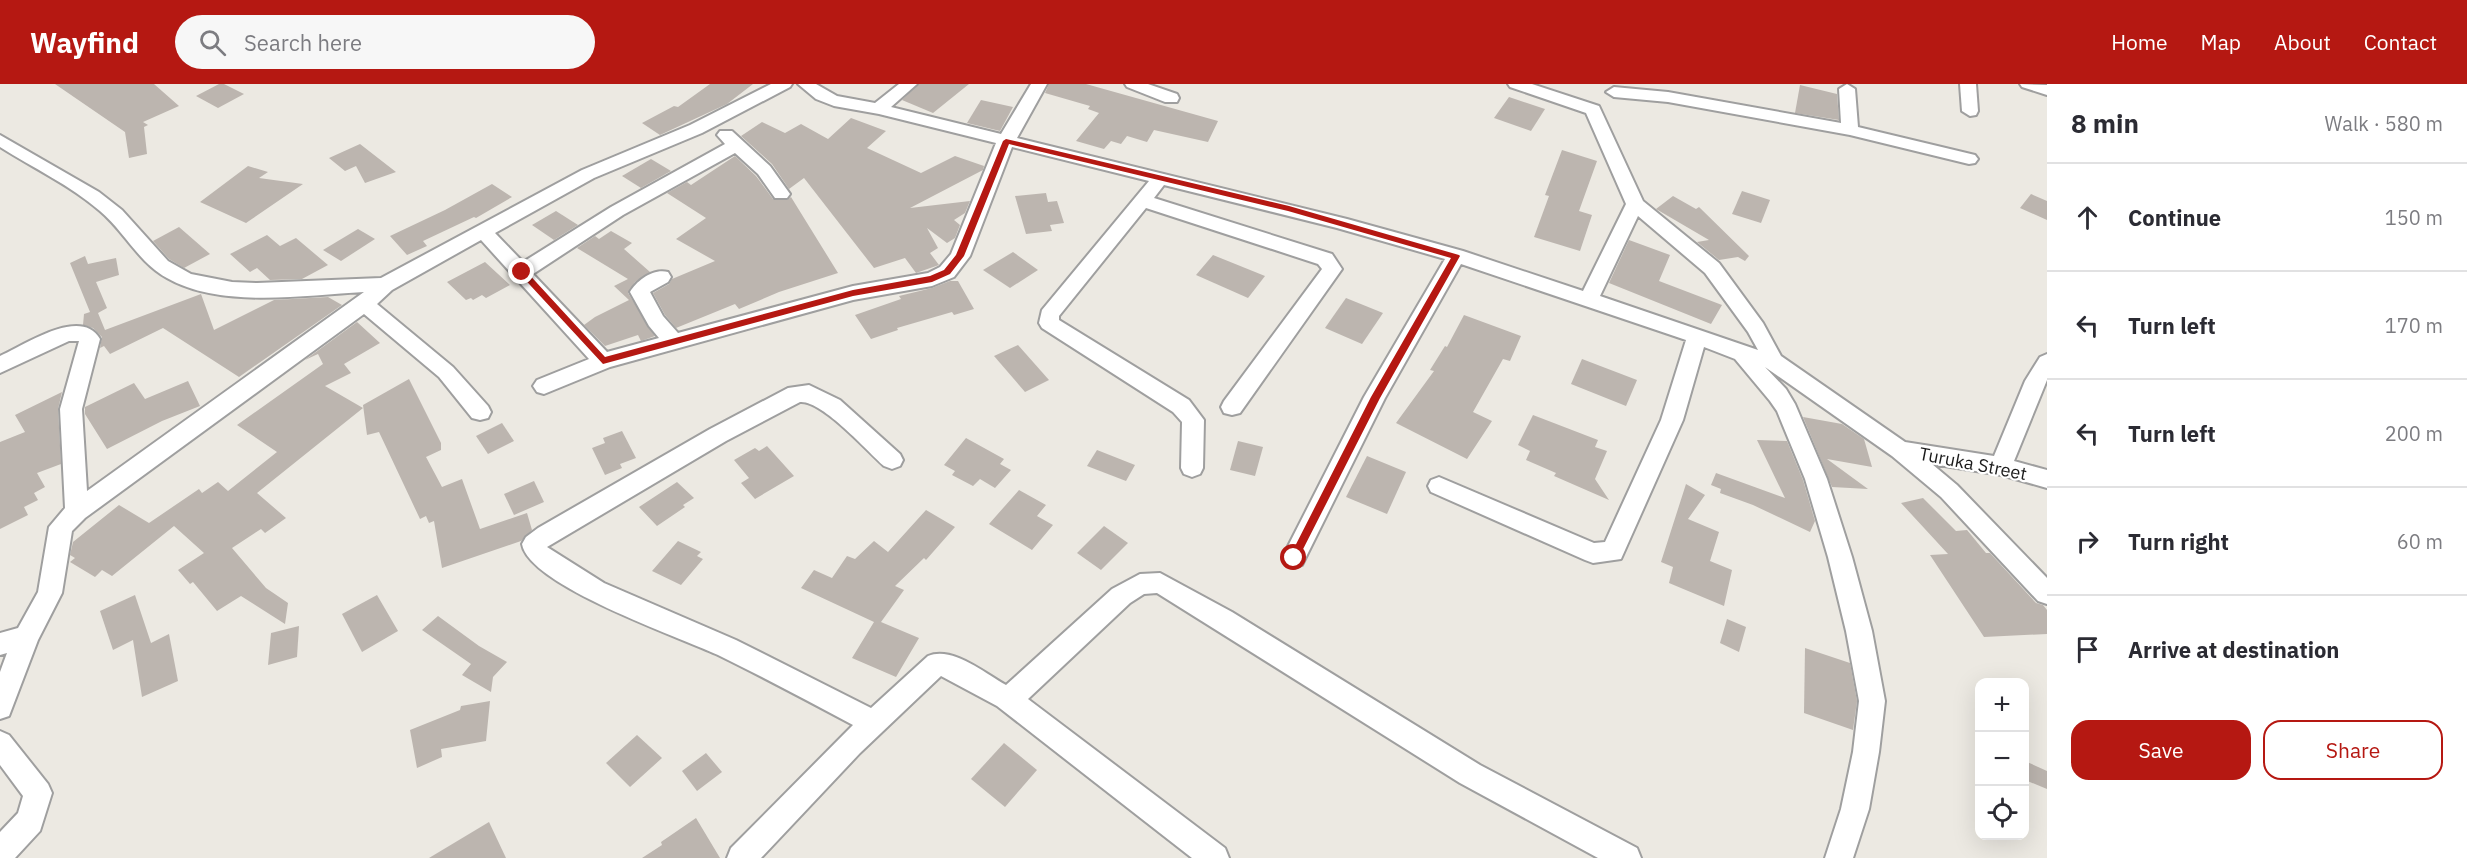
<!DOCTYPE html>
<html lang="en">
<head>
<meta charset="utf-8">
<style>
  body { margin:0; font-family:"IBM Plex Sans",sans-serif; background:#f7f7f7; color:#2b2b33 }
  .controls { position:absolute; right:18px; bottom:18px; display:grid; overflow:hidden; border-radius:12px; box-shadow:0 6px 24px #0002 }
  .controls button { width:54px; height:54px; display:grid; place-items:center; padding:0; border:0; border-bottom:2px solid #e1e1e2; background:#fff; color:#2b2b33; font:30px sans-serif }
  .stop { position:absolute; width:18px; height:18px; margin:-14px; border:4px solid #b51812; border-radius:50%; background:#fff }
  .stop.end { background:#b51812; border-color:#fff; box-shadow:0 2px 6px #0008 }
  .list { margin:0; padding:0; list-style:none }
  h2 { display:flex; justify-content:space-between; align-items:center; height:78px; margin:0; padding:0 24px; font-size:26px }
  h2 small { font-size:20px; font-weight:400; color:#7c7c81 }
  .list li { display:grid; grid-template-columns:39px 1fr auto; gap:18px; align-items:center; box-sizing:border-box; height:108px; padding:0 24px; border-top:2px solid #e1e1e2 }
  .list b { display:block; font-size:22px; white-space:nowrap }
  .list em { font-size:20px; font-style:normal; color:#7c7c81 }
  .actions { display:flex; gap:12px; padding:18px 24px }
  .actions a { flex:1; padding:14px 0; border:2px solid #b51812; border-radius:18px; text-align:center; font-size:21px; color:#b51812 }
  .actions .main { background:#b51812; color:#fff }
  .icon { flex:none; width:33px; height:33px; fill:none; stroke:currentColor; stroke-width:2; stroke-linecap:round; stroke-linejoin:round }
  .map { position:relative; flex:none; width:2047px; height:774px; overflow:hidden }
  header { display:flex; align-items:center; gap:36px; box-sizing:border-box; height:84px; padding:0 30px; background:#b51812; color:#fff }
  header strong { font-size:28px }
  nav { display:flex; gap:33px; margin-inline-start:auto; font-size:21px }
  .search { width:420px; height:54px; background:#f7f7f7; display:flex; align-items:center; gap:15px; box-sizing:border-box; padding:0 21px; border-radius:33px; color:#7c7c81; font-size:22px }
  main { display:flex }
  aside { flex:1; background:#fff }
  .map>svg:first-child { display:block }
  .building { fill:#bcb5af }
  .lines { fill:none; stroke-linecap:round; stroke-linejoin:round }
  .minor-casing { stroke:#9f9f9f; stroke-width:4 }
  .minor { fill:#fff; fill-rule:evenodd }
  .route { fill:#b51812 }
  .labels { text-anchor:middle; stroke-width:4.5; stroke-linejoin:round; paint-order:stroke }
  .street-label { font-size:18px; fill:#1b1b1b; stroke:#fff }
</style>
</head>
<body>
<header>
<strong>Wayfind</strong>
<div class="search"><svg class="icon" aria-label="search" viewBox="0 0 24 24"><circle cx="10" cy="10" r="6"/><path d="M15 15l6 6"/></svg>Search here</div>
<nav><a>Home</a><a>Map</a><a>About</a><a>Contact</a></nav>
</header>
<main>
<div class="map">
<svg width="2047" height="774" viewBox="0 0 2047 774">
  <rect width="100%" height="100%" fill="#ece9e2"/>
  <g class="building">
    <polygon points="55,0 154,0 179,22 143,38 148,41 144,43 147,70 129,74 125,48"/>
    <polygon points="219,0 224,0 244,10 218,24 196,12"/>
    <polygon points="710,0 753,0 727,20 660,51 642,39 674,22 678,23"/>
    <polygon points="919,0 969,0 933,29 902,16"/>
    <polygon points="1049,0 1086,0 1218,37 1208,58 1154,46 1147,58 1127,52 1121,60 1111,57 1104,65 1076,57 1099,29 1088,25 1090,22 1045,9"/>
    <polygon points="1800,1 1837,10 1839,36 1795,29"/>
    <polygon points="1509,13 1545,25 1531,47 1494,34"/>
    <polygon points="981,16 1013,23 1000,47 967,39"/>
    <polygon points="851,34 886,47 867,64 921,89 955,72 984,82 983,86 910,124 970,117 965,129 954,136 960,141 955,154 947,159 927,144 938,164 930,169 939,181 916,189 905,174 874,184 804,94 789,105 772,80 741,52 762,38 785,49 801,40 828,55"/>
    <polygon points="360,60 396,88 365,99 356,82 345,87 329,74"/>
    <polygon points="1562,66 1597,77 1579,127 1592,131 1580,167 1534,153 1549,112 1545,111"/>
    <polygon points="735,72 756,92 773,115 787,116 791,113 838,189 779,208 739,225 735,220 676,244 665,231 653,209 669,200 672,195 715,177 676,155 706,134 667,109 687,98 691,101"/>
    <polygon points="651,75 671,87 641,104 622,92"/>
    <polygon points="248,82 268,88 259,94 303,100 246,139 200,118"/>
    <polygon points="492,100 512,113 476,134 474,133 423,157 427,162 407,171 390,152 445,126"/>
    <polygon points="1742,107 1770,116 1761,139 1732,130"/>
    <polygon points="1046,109 1048,118 1057,117 1064,139 1050,141 1052,147 1026,150 1015,112"/>
    <polygon points="2031,110 2047,117 2047,136 2020,124"/>
    <polygon points="1673,112 1696,125 1699,123 1749,172 1745,177 1738,173 1719,176 1697,158 1709,156 1656,125"/>
    <polygon points="556,127 578,141 554,156 532,141"/>
    <polygon points="179,143 210,170 184,184 169,175 153,157"/>
    <polygon points="358,145 375,155 341,177 323,166"/>
    <polygon points="611,147 632,159 624,165 650,188 635,198 628,209 655,252 641,257 638,251 605,262 584,241 595,233 629,216 614,202 628,195 577,164 595,152 599,155"/>
    <polygon points="267,151 280,162 296,154 328,181 302,195 270,196 257,184 250,188 230,170"/>
    <polygon points="1629,156 1670,171 1659,197 1722,221 1711,240 1609,199"/>
    <polygon points="1013,168 1038,186 1010,204 983,186"/>
    <polygon points="1213,171 1265,192 1248,214 1196,191"/>
    <polygon points="85,172 88,180 116,174 119,191 96,198 107,224 98,229 105,246 201,210 214,246 274,216 328,213 342,221 239,293 163,244 110,270 104,262 100,264 102,253 93,244 83,241 84,230 90,228 70,179"/>
    <polygon points="485,178 510,201 486,214 482,211 473,216 471,214 466,216 447,198"/>
    <polygon points="950,197 958,197 974,225 954,231 952,228 897,244 898,246 871,255 855,231 901,215 899,212 932,204"/>
    <polygon points="1346,214 1383,229 1362,260 1325,244"/>
    <polygon points="1464,231 1521,252 1510,277 1503,275 1473,328 1492,337 1467,375 1396,339 1434,287 1430,286 1445,262 1447,263"/>
    <polygon points="357,238 380,259 344,280 351,289 325,302 363,324 257,409 286,434 265,449 261,445 232,464 266,504 288,519 285,540 241,512 217,527 193,498 190,500 178,486 204,469 174,442 112,492 102,486 95,493 70,478 75,474 70,471 73,458 119,421 149,439 199,405 202,409 218,398 228,407 277,368 237,341 323,280 318,270 305,276"/>
    <polygon points="1018,261 1049,296 1025,308 994,272"/>
    <polygon points="1582,275 1637,296 1626,322 1571,300"/>
    <polygon points="409,295 441,359 441,366 426,373 442,403 462,395 480,445 527,429 532,446 521,457 442,484 434,437 429,439 426,432 420,435 379,348 367,351 363,321"/>
    <polygon points="188,297 200,322 162,337 107,365 85,330 85,323 134,299 145,315"/>
    <polygon points="62,308 58,325 61,380 37,389 45,403 34,409 38,416 24,423 28,431 0,445 0,358 25,348 15,331"/>
    <polygon points="1533,331 1598,356 1595,363 1607,367 1595,395 1609,416 1554,392 1556,389 1526,376 1530,367 1518,361"/>
    <polygon points="1803,333 1842,340 1864,355 1872,383 1827,375 1868,405 1832,403"/>
    <polygon points="502,339 514,357 488,370 476,352"/>
    <polygon points="622,347 636,374 620,380 622,384 605,391 592,364 605,359 603,354"/>
    <polygon points="966,354 1004,375 1000,380 1011,386 995,404 980,395 973,402 952,391 955,387 944,381"/>
    <polygon points="1757,356 1787,357 1803,396 1815,437 1810,448 1753,421 1720,409 1721,405 1711,401 1716,389 1785,414"/>
    <polygon points="1238,357 1263,363 1255,392 1230,386"/>
    <polygon points="767,362 794,392 755,415 741,399 749,394 734,376 755,364 759,367"/>
    <polygon points="1097,366 1135,381 1126,397 1087,382"/>
    <polygon points="1367,372 1406,388 1387,430 1346,413"/>
    <polygon points="534,397 544,418 514,431 504,410"/>
    <polygon points="677,398 694,414 683,421 685,423 657,442 639,423"/>
    <polygon points="1686,400 1705,411 1688,435 1719,448 1710,477 1732,486 1724,522 1669,499 1673,483 1661,478"/>
    <polygon points="1019,406 1046,421 1037,432 1053,441 1032,466 989,440"/>
    <polygon points="1923,414 1956,447 1967,446 1986,469 1990,469 2036,519 2043,521 2047,526 2047,550 1984,553 1930,471 1948,470 1901,419"/>
    <polygon points="926,426 955,443 926,476 924,474 895,502 904,506 881,538 919,554 896,593 852,574 874,538 801,504 814,486 832,494 847,472 855,475 874,457 888,468"/>
    <polygon points="1104,442 1128,459 1101,486 1077,469"/>
    <polygon points="678,457 701,468 697,472 703,475 681,501 652,487"/>
    <polygon points="135,511 151,559 169,550 178,597 142,613 133,556 113,566 100,527"/>
    <polygon points="377,511 398,547 362,568 342,530"/>
    <polygon points="438,532 479,562 507,578 493,593 491,608 462,591 471,580 422,546"/>
    <polygon points="1727,535 1746,543 1739,568 1720,559"/>
    <polygon points="299,542 297,573 268,581 271,549"/>
    <polygon points="1805,564 1850,579 1857,617 1853,646 1804,629"/>
    <polygon points="490,617 486,657 441,665 442,673 417,684 410,646 460,626 461,622"/>
    <polygon points="637,651 662,674 630,703 606,679"/>
    <polygon points="1004,659 1037,686 1005,723 971,695"/>
    <polygon points="706,669 722,688 697,707 682,687"/>
    <polygon points="2025,677 2047,687 2047,705 2025,696"/>
    <polygon points="696,734 720,774 642,774 662,761 661,758"/>
    <polygon points="489,738 506,774 429,774"/>
  </g>
  <g class="lines">
    <g class="minor-casing">
      <g id="minor">
        <path d="M771 0H792L790 3 702 49 594 94 495 149 523 178 611 123 725 60 717 51 720 47H732L770 82 790 110 787 114H775L758 90 735 69 623 131 533 190 607 268 659 254 649 242 630 208C637 196 654 184 668 188L671 193 668 198 650 208 663 232 678 249 853 202 928 189 940 183 951 170 996 59 879 30 834 22 816 15 798 0H816L837 12 875 19 899 0H917L891 23 1001 50 1031 0H1047L1017 54 1347 135 1463 167 1583 207 1626 120 1586 29 1510 3 1508 0H1532L1599 22 1643 117 1719 179 1763 239 1781 272 1905 358 1994 372 2025 297 2040 273 2047 270V296L2014 377 2047 386V404L2001 391 1932 380 1957 401 2047 494V520L2038 517 1941 413 1892 372 1765 283 1786 305 1795 320 1827 395 1852 473 1872 547 1885 617 1879 668 1869 725 1853 774H1825L1841 725 1853 668 1859 617 1846 547 1828 473 1805 395 1777 327 1770 317 1735 275 1704 263 1683 336 1621 475 1593 479 1585 476 1431 408 1428 402 1431 396 1439 393 1594 459 1605 458 1661 336 1686 256 1461 180 1385 314 1302 481 1294 484 1286 481 1282 474 1364 313 1445 175 1337 144 1164 101 1154 114 1332 170 1342 185 1240 329 1232 331 1224 329 1221 323 1224 317 1322 185 1318 180 1146 124 1059 232V236L1189 316 1204 336 1203 384 1200 390 1192 393 1184 390 1181 384 1182 338 1173 328 1042 244 1039 239 1042 226 1149 97 1012 63 970 172 954 193 932 202 853 216 610 283 544 310 537 308 533 302 537 296 589 275 481 156 392 206 377 220 453 283 488 322 491 328 488 334 480 336 472 334 439 293 364 230 85 434 72 447 62 509 38 556 9 632 0 635V588L7 569 0 571V549L18 544 38 508 49 443 65 424 60 325 79 257H69L0 289V272C25 261 81 222 100 255L82 325 87 407 364 208C305 211 221 225 167 194 139 179 124 147 100 127 70 101 33 84 0 63V51L99 108 122 126 168 177 191 190 232 198 257 199 381 194 582 86 690 41ZM1638 132 1705 189 1748 248 1758 266 1600 212Z"/>
        <polygon points="1125,0 1148,0 1177,10 1179,14 1177,18 1165,18 1127,3"/>
        <polygon points="1847,0 1855,5 1858,43 1975,71 1978,75 1975,79 1969,80 1850,51 1668,18 1614,13 1606,8 1614,3 1668,8 1841,39 1839,5"/>
        <polygon points="1960,0 1976,0 1978,27 1976,31 1970,32 1962,27"/>
        <polygon points="2020,0 2047,1 2047,11 2022,3"/>
        <path d="M809 301 840 316 900 370 903 376 900 382 892 385 884 382C867 367 822 316 800 318L726 357 547 463 604 499 736 556 871 624 928 572C953 562 984 589 1006 601L1112 505 1140 490 1160 489 1232 528 1480 681 1637 764 1641 774H1598L1460 699 1157 509 1144 510 1130 519 1028 615 1225 764 1229 774H1192L997 622 941 592 860 669 761 774H727L731 764 853 641C808 617 763 593 718 571 679 553 528 501 522 460L526 453 538 444 710 345 788 304Z"/>
        <polygon points="0,647 9,651 48,700 52,709 40,747 15,774 0,774 0,748 18,729 23,712 0,681"/>
      </g>
    </g>
    <use href="#minor" class="minor"/>
  </g>
  <polygon class="route" points="1006,55 1289,122 1459,171 1460,172 1380,314 1297,477 1294,478 1289,474 1371,313 1451,174 1288,127 1009,60 964,172 950,190 932,198 853,212 603,280 518,188 525,186 605,273 853,206 930,192 944,186 956,171 1003,57"/>
  <g class="labels">
    <g class="street-label">
      <text transform="translate(1973 380) rotate(11)" y="6">Turuka Street</text>
    </g>
  </g>
</svg>
<div class="controls">
<button>+</button>
<button>−</button>
<button><svg class="icon" aria-label="locate" viewBox="0 0 24 24"><circle cx="12" cy="12" r="6"/><path d="M12 2v4M12 18v4M2 12h4M18 12h4"/></svg></button>
</div>
<div class="stop" style="left:1294px;top:474px"></div>
<div class="stop end" style="left:522px;top:188px"></div>
</div>
<aside>
<h2>8 min<small>Walk · 580 m</small></h2>
<ul class="list">
<li><svg class="icon" aria-label="ahead" viewBox="0 0 24 24"><path d="M12 20V5M6 11l6-6 6 6"/></svg><div><b>Continue</b></div><em>150 m</em></li>
<li><svg class="icon" aria-label="left" viewBox="0 0 24 24"><path d="M17 20v-9H6M10 6l-5 5 5 5"/></svg><div><b>Turn left</b></div><em>170 m</em></li>
<li><svg class="icon" aria-label="left" viewBox="0 0 24 24"><path d="M17 20v-9H6M10 6l-5 5 5 5"/></svg><div><b>Turn left</b></div><em>200 m</em></li>
<li><svg class="icon" aria-label="right" viewBox="0 0 24 24"><path d="M7 20v-9h11M14 6l5 5-5 5"/></svg><div><b>Turn right</b></div><em>60 m</em></li>
<li><svg class="icon" aria-label="arrive" viewBox="0 0 24 24"><path d="M6 21V4h12l-3 4 3 4H6"/></svg><div><b>Arrive at destination</b></div></li>
</ul>
<div class="actions"><a class="main">Save</a><a>Share</a></div>
</aside>
</main>
</body>
</html>
